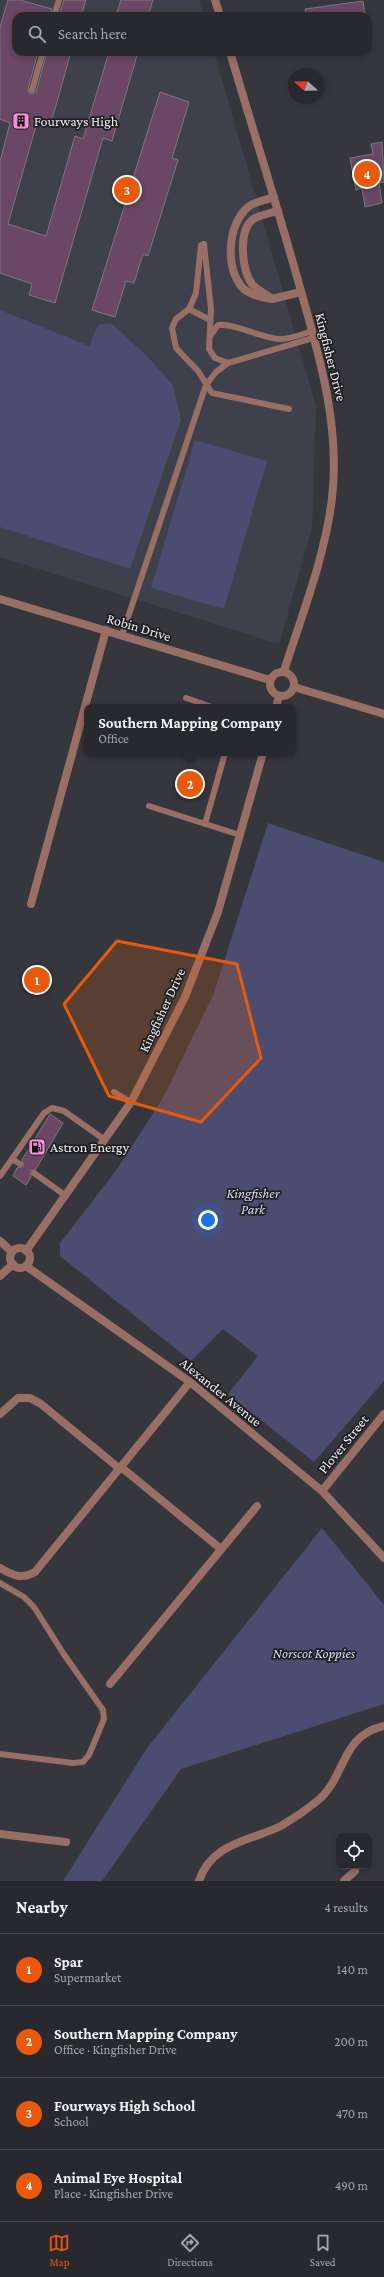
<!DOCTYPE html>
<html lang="en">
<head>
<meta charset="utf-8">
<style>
  body { margin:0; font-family:"Crimson Pro",serif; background:#303136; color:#f1f3f6 }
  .controls { position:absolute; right:12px; bottom:12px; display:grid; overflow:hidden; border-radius:8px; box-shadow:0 2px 6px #0003 }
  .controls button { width:36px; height:36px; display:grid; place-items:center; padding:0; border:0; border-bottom:1px solid #44454a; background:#28292e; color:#f1f3f6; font:20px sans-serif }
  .compass { position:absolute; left:288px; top:68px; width:36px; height:36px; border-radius:50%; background:#28292e; box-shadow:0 2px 6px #0003; rotate:290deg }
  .you { position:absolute; left:208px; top:1220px; width:14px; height:14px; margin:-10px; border:3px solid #fff; border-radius:50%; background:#1a73e8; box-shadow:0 0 0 6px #1a73e833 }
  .badge { display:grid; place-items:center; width:26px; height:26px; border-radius:50%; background:#ea580c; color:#fff; font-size:13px; font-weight:700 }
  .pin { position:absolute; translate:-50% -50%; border:2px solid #fff; box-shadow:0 1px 4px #0006 }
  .popup { position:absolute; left:84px; top:704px; width:212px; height:52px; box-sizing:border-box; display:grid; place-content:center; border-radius:8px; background:#28292e; filter:drop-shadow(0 1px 3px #0005); font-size:13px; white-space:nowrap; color:#a5a6aa }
  .popup b { font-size:15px; color:#f1f3f6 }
  .popup::after { content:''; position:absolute; left:50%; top:100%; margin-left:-8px; border:8px solid transparent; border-top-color:#28292e }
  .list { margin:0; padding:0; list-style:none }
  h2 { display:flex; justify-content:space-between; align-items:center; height:52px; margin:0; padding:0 16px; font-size:17px }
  h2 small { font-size:13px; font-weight:400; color:#a5a6aa }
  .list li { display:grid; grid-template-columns:26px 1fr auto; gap:12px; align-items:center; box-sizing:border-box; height:72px; padding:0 16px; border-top:1px solid #44454a }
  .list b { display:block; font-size:15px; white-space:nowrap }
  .list p { margin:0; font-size:13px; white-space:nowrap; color:#a5a6aa }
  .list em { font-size:13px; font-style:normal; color:#a5a6aa }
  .icon { flex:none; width:22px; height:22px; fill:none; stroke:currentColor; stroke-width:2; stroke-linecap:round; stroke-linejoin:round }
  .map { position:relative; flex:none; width:384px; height:1881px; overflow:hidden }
  .search { position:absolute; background:#28292e; box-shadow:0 2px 6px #0003; left:12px; right:12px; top:12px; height:44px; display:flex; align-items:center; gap:10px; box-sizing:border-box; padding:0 14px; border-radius:12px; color:#a5a6aa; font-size:15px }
  .sheet { height:340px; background:#28292e }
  nav { display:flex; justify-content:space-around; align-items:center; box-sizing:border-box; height:56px; border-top:1px solid #44454a; background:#28292e; font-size:11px; color:#a5a6aa }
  nav a { display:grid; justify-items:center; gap:2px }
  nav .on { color:#ea580c }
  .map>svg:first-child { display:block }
  .built { fill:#3e404b }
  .green { fill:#4a4d6f }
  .building { fill:#694765; stroke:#7d777c }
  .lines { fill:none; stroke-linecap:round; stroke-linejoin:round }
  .service { stroke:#986e65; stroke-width:6 }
  .minor { stroke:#986e65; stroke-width:8 }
  .marked { fill:#e8590c; fill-opacity:0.2; stroke:#e8590c; stroke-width:3; stroke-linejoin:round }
  .labels { text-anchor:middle; stroke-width:3.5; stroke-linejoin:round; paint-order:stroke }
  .poi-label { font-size:14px; fill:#eff0f4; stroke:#1e1e21; text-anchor:start }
  .street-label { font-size:14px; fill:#eff0f4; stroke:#1e1e21 }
  .park-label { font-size:14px; font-style:italic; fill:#d7dbf6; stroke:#1e1e21 }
</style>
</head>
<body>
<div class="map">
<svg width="384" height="1881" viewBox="0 0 384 1881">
  <rect width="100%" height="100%" fill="#36373d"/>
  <polygon class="built" points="0,0 199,0 204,16 16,16 16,52 214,52 316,406 312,528 279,644 0,557"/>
  <g class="green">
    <polygon points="0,310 89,346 98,325 111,323 147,356 173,385 181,420 130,569 0,527"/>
    <polygon points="195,440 267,461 224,609 151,588"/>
    <polygon points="268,823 384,862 384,1381 314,1462 228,1394 258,1356 223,1329 191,1361 60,1256 60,1243 118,1168 164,1096 214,993"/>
    <polygon points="322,1528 384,1605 384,1704 181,1769 102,1881 63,1881 147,1748"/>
  </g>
  <g class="building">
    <polygon points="8,0 20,0 52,9 50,16 16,16 16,52 38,52 28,89 29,93 33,94 36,92 47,52 71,52 51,123 38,119 8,224 46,236 75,136 83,139 109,52 138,52 112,141 103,138 55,303 29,295 32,284 0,273 0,162 10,123 0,119 0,27"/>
    <polygon points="64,0 86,0 81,16 59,16"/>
    <polygon points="121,0 153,0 148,16 116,16"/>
    <polygon points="363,1 365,16 306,16 305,9"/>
    <polygon points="160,92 189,102 172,158 178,160 148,256 143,254 134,283 126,281 115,317 92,310"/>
    <polygon points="382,142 384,182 379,183 382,203 365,207 362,188 356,190 350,158 373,154 371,144"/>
    <polygon points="50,1114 63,1123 36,1169 30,1171 31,1177 26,1185 13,1176 17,1168 24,1166 22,1160"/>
  </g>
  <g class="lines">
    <g class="service">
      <polyline points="54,16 59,0"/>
      <polyline points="32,90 43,52"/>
      <polyline points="204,244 201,245 196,293 189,309 176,319 172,328 176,348 198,371 212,393 289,409"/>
      <polyline points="204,244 211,309 209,349 215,358 228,363 313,338"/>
      <polyline points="189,309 210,320"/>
      <path d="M210 336 218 325C235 323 263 339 281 339 291 339 303 334 312 331"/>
      <polyline points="122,635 206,385 216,372 228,363"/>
      <polyline points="186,698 212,707"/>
      <polyline points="149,806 240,835"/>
      <polyline points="205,824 225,753"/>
      <polyline points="114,1092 131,1102"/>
      <polyline points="12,1159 44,1113 52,1108 64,1111 105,1140"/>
      <polyline points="34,1173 66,1196"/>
      <polyline points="0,1176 12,1159 20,1164"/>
      <polyline points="0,1583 24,1597 34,1607 63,1653 103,1710 104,1719 89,1755 83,1762 73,1763 0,1754"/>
    </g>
    <g class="minor">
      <polyline points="215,0 220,16"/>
      <path d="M230 52C252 127 276 202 297 277 317 348 341 423 332 498 325 557 302 615 284 671"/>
      <path d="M278 211C270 213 258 215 252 220 238 232 242 271 252 284 257 290 266 294 272 299L301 292"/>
      <path d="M272 299C262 297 248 295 241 286 225 265 228 225 248 207 254 202 266 200 274 197"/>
      <polyline points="0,599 270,680"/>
      <circle cx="282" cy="684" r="12"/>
      <polyline points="294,687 384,714"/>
      <polyline points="276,707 279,696"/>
      <polyline points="31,904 106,630"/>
      <polyline points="0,1241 12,1252"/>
      <circle cx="20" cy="1258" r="10"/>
      <polyline points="26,1251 131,1102 185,997 218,912 263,753"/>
      <polyline points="26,1266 190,1382 322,1491 384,1558"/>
      <polyline points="0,1276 13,1264"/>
      <polyline points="0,1414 18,1398 30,1398 41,1404 120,1469"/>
      <polyline points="121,1467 221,1549"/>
      <polyline points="322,1491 384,1414"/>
      <path d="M0 1568C12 1575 21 1580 35 1572L190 1382"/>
      <polyline points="110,1684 257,1506"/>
      <polyline points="0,1834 66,1842"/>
      <path d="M199 1881C211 1843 250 1841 281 1826 293 1819 306 1810 316 1802 347 1778 339 1736 384 1726"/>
      <polyline points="344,1881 355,1871"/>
    </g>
  </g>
  <path class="marked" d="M117 941 237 964 261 1058 201 1122 109 1096 64 1004Z"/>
  <defs>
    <g id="building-square" transform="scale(0.9)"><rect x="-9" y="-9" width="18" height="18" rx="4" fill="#f291d6" stroke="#1e1e21"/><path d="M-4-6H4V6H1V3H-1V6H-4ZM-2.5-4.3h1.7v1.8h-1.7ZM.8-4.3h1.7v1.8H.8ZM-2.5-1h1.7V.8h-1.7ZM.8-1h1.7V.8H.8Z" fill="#111"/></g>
    <g id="fuel-square" transform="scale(0.9)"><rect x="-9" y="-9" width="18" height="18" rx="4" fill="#f291d6" stroke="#1e1e21"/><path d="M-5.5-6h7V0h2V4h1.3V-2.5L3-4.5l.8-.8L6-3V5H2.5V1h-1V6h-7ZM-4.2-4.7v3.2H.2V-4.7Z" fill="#111"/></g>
  </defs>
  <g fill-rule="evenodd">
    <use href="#building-square" x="21" y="121"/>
    <use href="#fuel-square" x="37" y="1147"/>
  </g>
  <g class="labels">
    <g class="poi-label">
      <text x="34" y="126">Fourways High</text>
      <text x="50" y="1152">Astron Energy</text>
    </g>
    <g class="street-label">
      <text transform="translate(331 357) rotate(76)" y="5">Kingfisher Drive</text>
      <text transform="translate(139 627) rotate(17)" y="5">Robin Drive</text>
      <text transform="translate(162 1010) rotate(-65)" y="5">Kingfisher Drive</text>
      <text transform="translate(221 1392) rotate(39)" y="5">Alexander Avenue</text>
      <text transform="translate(343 1444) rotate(-51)" y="5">Plover Street</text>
    </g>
    <g class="park-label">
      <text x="253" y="1198">Kingfisher<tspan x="253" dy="16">Park</tspan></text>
      <text x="314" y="1658">Norscot Koppies</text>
    </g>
  </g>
</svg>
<div class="controls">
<button><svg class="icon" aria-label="locate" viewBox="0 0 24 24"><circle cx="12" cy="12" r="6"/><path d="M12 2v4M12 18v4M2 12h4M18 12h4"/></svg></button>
</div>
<svg class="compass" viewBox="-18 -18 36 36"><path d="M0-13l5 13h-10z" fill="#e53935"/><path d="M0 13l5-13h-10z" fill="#a5a6aa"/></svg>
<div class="you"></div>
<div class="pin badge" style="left:37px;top:980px">1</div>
<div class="pin badge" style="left:190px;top:784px">2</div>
<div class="popup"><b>Southern Mapping Company</b>Office</div>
<div class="pin badge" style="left:127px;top:190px">3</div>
<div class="pin badge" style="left:367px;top:174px">4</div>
<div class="search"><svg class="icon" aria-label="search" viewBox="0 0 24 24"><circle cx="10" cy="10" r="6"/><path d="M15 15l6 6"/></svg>Search here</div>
</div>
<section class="sheet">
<h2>Nearby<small>4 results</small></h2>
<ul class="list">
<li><span class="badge">1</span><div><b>Spar</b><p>Supermarket</p></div><em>140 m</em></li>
<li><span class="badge">2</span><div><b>Southern Mapping Company</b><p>Office · Kingfisher Drive</p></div><em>200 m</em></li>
<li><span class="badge">3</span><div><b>Fourways High School</b><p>School</p></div><em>470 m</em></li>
<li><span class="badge">4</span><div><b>Animal Eye Hospital</b><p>Place · Kingfisher Drive</p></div><em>490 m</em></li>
</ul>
</section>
<nav>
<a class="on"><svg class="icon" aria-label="map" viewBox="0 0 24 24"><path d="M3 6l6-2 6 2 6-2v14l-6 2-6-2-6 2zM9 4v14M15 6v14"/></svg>Map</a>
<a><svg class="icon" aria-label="directions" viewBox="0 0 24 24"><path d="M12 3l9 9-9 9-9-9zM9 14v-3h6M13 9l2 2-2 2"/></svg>Directions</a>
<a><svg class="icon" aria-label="saved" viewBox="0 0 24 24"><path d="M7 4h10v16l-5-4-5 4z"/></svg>Saved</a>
</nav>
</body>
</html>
